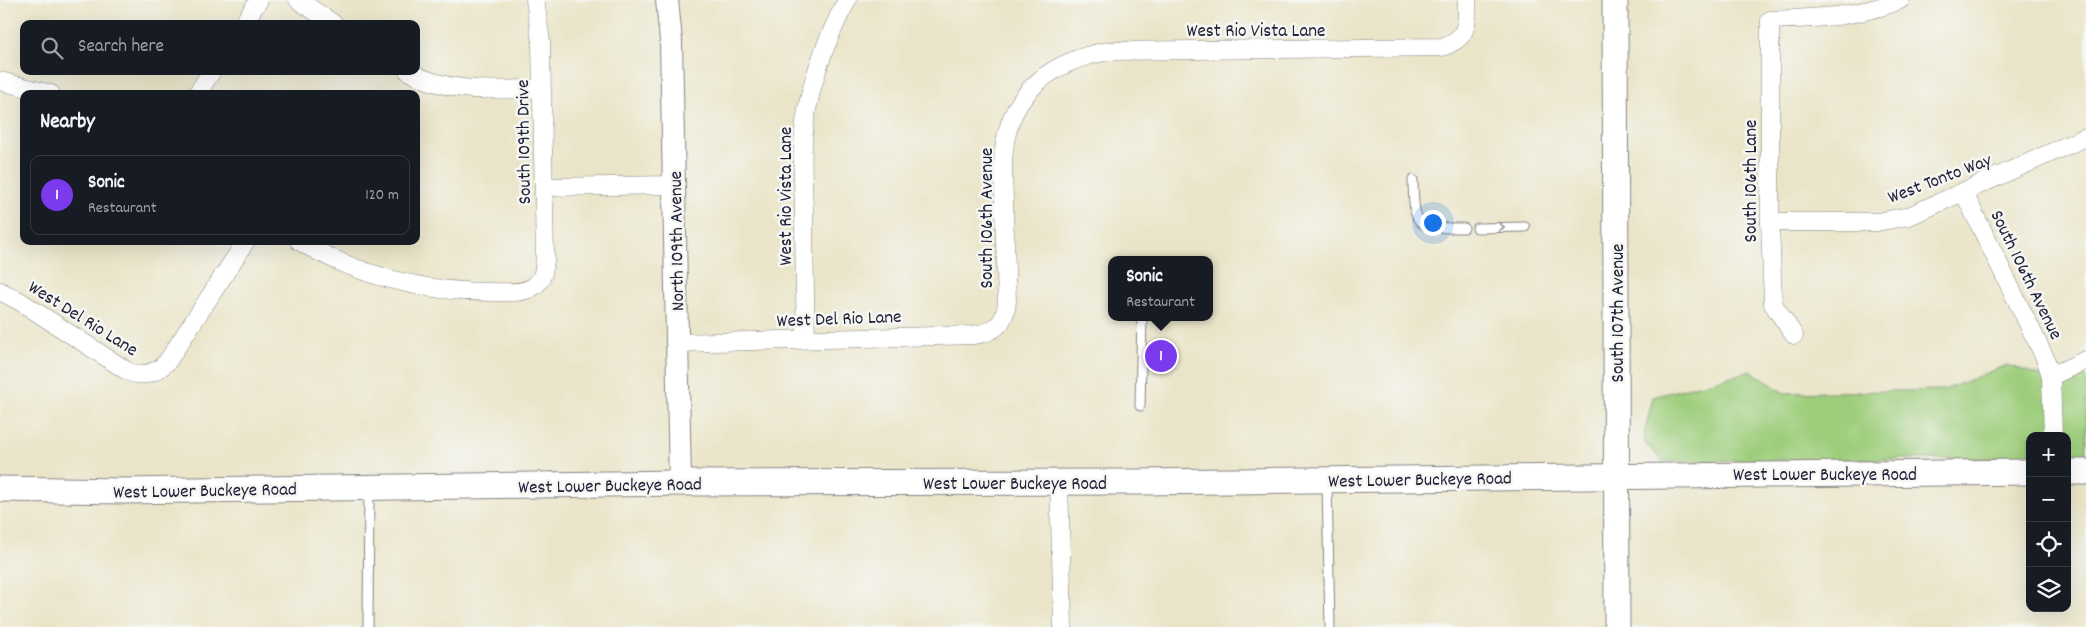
<!DOCTYPE html>
<html lang="en">
<head>
<meta charset="utf-8">
<style>
  body { margin:0; font-family:Dekko,sans-serif; background:#242831; color:#f1f3f6 }
  .controls { position:absolute; right:15px; bottom:15px; display:grid; overflow:hidden; border-radius:10px; box-shadow:0 5px 20px #0002 }
  .controls button { width:45px; height:45px; display:grid; place-items:center; padding:0; border:0; border-bottom:1px solid #363941; background:#171b24; color:#f1f3f6; font:25px sans-serif }
  .you { position:absolute; left:1432px; top:222px; width:18px; height:18px; margin:-12px; border:4px solid #fff; border-radius:50%; background:#1a73e8; box-shadow:0 0 0 8px #1a73e833 }
  .badge { display:grid; place-items:center; width:32px; height:32px; border-radius:50%; background:#7c3aed; color:#fff; font-size:16px; font-weight:700 }
  .pin { position:absolute; translate:-50% -50%; border:2px solid #fff; box-shadow:0 1px 5px #0006 }
  .popup { position:absolute; left:1108px; top:256px; width:105px; height:65px; box-sizing:border-box; display:grid; place-content:center; border-radius:10px; background:#171b24; filter:drop-shadow(0 1px 4px #0005); font-size:16px; white-space:nowrap; color:#9ea1a6 }
  .popup b { font-size:19px; color:#f1f3f6 }
  .popup::after { content:''; position:absolute; left:50%; top:100%; margin-left:-10px; border:10px solid transparent; border-top-color:#171b24 }
  .list { margin:0; padding:0; list-style:none }
  h2 { display:flex; justify-content:space-between; align-items:center; height:65px; margin:0; padding:0 20px; font-size:21px }
  h2 small { font-size:16px; font-weight:400; color:#9ea1a6 }
  .list li { display:grid; grid-template-columns:32px 1fr auto; gap:15px; align-items:center; box-sizing:border-box; height:80px; margin:0 10px 10px; padding:0 10px; border:1px solid #363941; border-radius:10px }
  .list b { display:block; font-size:19px; white-space:nowrap }
  .list p { margin:0; font-size:16px; white-space:nowrap; color:#9ea1a6 }
  .list em { font-size:16px; font-style:normal; color:#9ea1a6 }
  .icon { flex:none; width:28px; height:28px; fill:none; stroke:currentColor; stroke-width:2; stroke-linecap:round; stroke-linejoin:round }
  .map { position:relative; flex:none; width:2086px; height:627px; overflow:hidden }
  .search { position:absolute; background:#171b24; box-shadow:0 5px 20px #0002; left:20px; top:20px; width:400px; height:55px; display:flex; align-items:center; gap:12px; box-sizing:border-box; padding:0 18px; border-radius:10px; color:#9ea1a6; font-size:19px }
  .panel { position:absolute; background:#171b24; box-shadow:0 5px 20px #0002; left:20px; top:90px; width:400px; height:155px; border-radius:10px }
  .map>svg:first-child { display:block }
  .green { fill:#9ece7c; stroke:#60785c }
  .lines { fill:none; stroke-linecap:round; stroke-linejoin:round }
  .service-casing { stroke:#868482; stroke-width:11 }
  .minor-casing { stroke:#868482; stroke-width:19 }
  .tertiary-casing { stroke:#868482; stroke-width:24 }
  .secondary-casing { stroke:#868482; stroke-width:27 }
  .service { stroke:#fff; stroke-width:9 }
  .minor { stroke:#fff; stroke-width:18 }
  .tertiary { stroke:#fff; stroke-width:22 }
  .secondary { stroke:#fff; stroke-width:25 }
  .oneway { stroke:#9c9ca7 }
  .labels { text-anchor:middle; stroke-width:5; stroke-linejoin:round; paint-order:stroke }
  .street-label { font-size:19px; fill:#22223b; stroke:#f6f6f2 }
</style>
</head>
<body>
<div class="map">
<svg width="2086" height="627" viewBox="0 0 2086 627">
  <rect width="100%" height="100%" fill="#f6f6f2"/>
  <filter id="ink" filterUnits="userSpaceOnUse"><feTurbulence type="fractalNoise" baseFrequency=".02" numOctaves="2"/><feDisplacementMap in="SourceGraphic" scale="10" xChannelSelector="R" yChannelSelector="G"/><feConvolveMatrix kernelMatrix="1 2 1 2 8 2 1 2 1" color-interpolation-filters="sRGB"/></filter>
  <filter id="wash" filterUnits="userSpaceOnUse"><feTurbulence type="fractalNoise" baseFrequency=".0096" numOctaves="4" result="noise"/><feDisplacementMap in="SourceGraphic" scale="20" xChannelSelector="R" yChannelSelector="G"/><feGaussianBlur stdDeviation="1.12" result="paint"/><feColorMatrix in="noise" values="0 0 0 0 0 0 0 0 0 0 0 0 0 0 0 0 0 1.4 0 .05"/><feComposite in="paint" operator="in"/></filter>
  <g filter="url(#wash)">
    <rect width="100%" height="100%" fill="#eae5c9"/>
    <polygon class="green" points="2007,365 2067,384 2086,376 2086,458 2067,458 2067,436 2030,436 2030,458 1662,461 1644,442 1645,430 1653,397 1751,371 1784,393 1944,390"/>
  </g>
  <g filter="url(#ink)">
    <g class="lines">
      <g class="service-casing">
        <g id="service">
          <path d="M1413 180C1414 229 1416 228 1464 228"/>
          <polyline points="1477,228 1525,227"/>
          <polyline points="1140,406 1142,317"/>
          <polyline points="1327,482 1330,627"/>
          <polyline points="368,627 369,490"/>
        </g>
      </g>
      <g class="minor-casing">
        <g id="minor">
          <polyline points="298,0 334,24"/>
          <polyline points="243,24 259,0"/>
          <path d="M408 71C449 95 497 89 542 89"/>
          <polyline points="0,81 51,94"/>
          <polyline points="197,94 212,71"/>
          <polyline points="544,187 674,185"/>
          <polyline points="1964,193 2045,358 2051,376 2053,436"/>
          <polyline points="1770,222 1877,222 1909,216 2086,137"/>
          <path d="M299 241C358 276 424 292 492 292 505 292 522 294 533 287 543 281 544 270 545 260L541 42 535 0"/>
          <path d="M0 291 21 302 127 371C142 378 155 374 167 362L246 241"/>
          <path d="M1794 335 1773 304 1770 222V20C1816 18 1856 18 1900 0"/>
          <path d="M806 339C805 296 804 253 804 210 803 180 801 151 805 122 811 79 827 38 847 0"/>
          <path d="M677 343 974 335C995 332 1005 324 1007 302 1006 270 1005 238 1004 207 1004 188 1002 168 1004 150 1010 91 1054 60 1109 51L1442 47C1469 38 1467 24 1467 0"/>
          <polyline points="2051,376 2086,360"/>
          <polyline points="1059,482 1063,627"/>
        </g>
      </g>
      <g class="tertiary-casing">
        <polyline id="tertiary" points="667,0 671,41 680,483"/>
      </g>
      <g class="secondary-casing">
        <g id="secondary">
          <polyline points="1615,0 1617,627"/>
          <polyline points="2067,472 2086,472"/>
          <polyline points="0,489 122,491 680,483 1139,482 2030,472"/>
        </g>
      </g>
      <use href="#service" class="service"/>
      <use href="#minor" class="minor"/>
      <use href="#tertiary" class="tertiary"/>
      <use href="#secondary" class="secondary"/>
    </g>
    <defs><path id="oneway-chevron" d="M-2-3.5L2.5 0L-2 3.5" fill="none" stroke-width="1.6" stroke-linecap="round" stroke-linejoin="round" transform="scale(1.25)"/></defs>
    <use class="oneway" href="#oneway-chevron" transform="translate(1501 227) rotate(-1)"/>
  </g>
  <g class="labels">
    <g class="street-label">
      <text x="1256" y="36">West Rio Vista Lane</text>
      <text transform="translate(522 142) rotate(-91)" y="7">South 109th Drive</text>
      <text transform="translate(1939 177) rotate(-21)" y="7">West Tonto Way</text>
      <text transform="translate(1749 181) rotate(-90)" y="7">South 106th Lane</text>
      <text transform="translate(784 196) rotate(-90)" y="7">West Rio Vista Lane</text>
      <text transform="translate(985 218) rotate(-90)" y="7">South 106th Avenue</text>
      <text transform="translate(675 241) rotate(-91)" y="7">North 109th Avenue</text>
      <text transform="translate(2028 274) rotate(64)" y="7">South 106th Avenue</text>
      <text transform="translate(1616 313) rotate(-90)" y="7">South 107th Avenue</text>
      <text transform="translate(84 317) rotate(32)" y="7">West Del Rio Lane</text>
      <text transform="translate(839 317) rotate(-2)" y="7">West Del Rio Lane</text>
      <text x="1825" y="480">West Lower Buckeye Road</text>
      <text transform="translate(1420 478) rotate(-1)" y="7">West Lower Buckeye Road</text>
      <text x="1015" y="489">West Lower Buckeye Road</text>
      <text transform="translate(610 484) rotate(-1)" y="7">West Lower Buckeye Road</text>
      <text transform="translate(205 489) rotate(-1)" y="7">West Lower Buckeye Road</text>
    </g>
  </g>
</svg>
<div class="controls">
<button>+</button>
<button>−</button>
<button><svg class="icon" aria-label="locate" viewBox="0 0 24 24"><circle cx="12" cy="12" r="6"/><path d="M12 2v4M12 18v4M2 12h4M18 12h4"/></svg></button>
<button><svg class="icon" aria-label="layers" viewBox="0 0 24 24"><path d="M12 4l9 5-9 5-9-5zM3 14l9 5 9-5"/></svg></button>
</div>
<div class="you"></div>
<div class="pin badge" style="left:1161px;top:356px">1</div>
<div class="popup"><b>Sonic</b>Restaurant</div>
<div class="search"><svg class="icon" aria-label="search" viewBox="0 0 24 24"><circle cx="10" cy="10" r="6"/><path d="M15 15l6 6"/></svg>Search here</div>
<section class="panel">
<h2>Nearby<small></small></h2>
<ul class="list">
<li><span class="badge">1</span><div><b>Sonic</b><p>Restaurant</p></div><em>120 m</em></li>
</ul>
</section>
</div>
</body>
</html>
